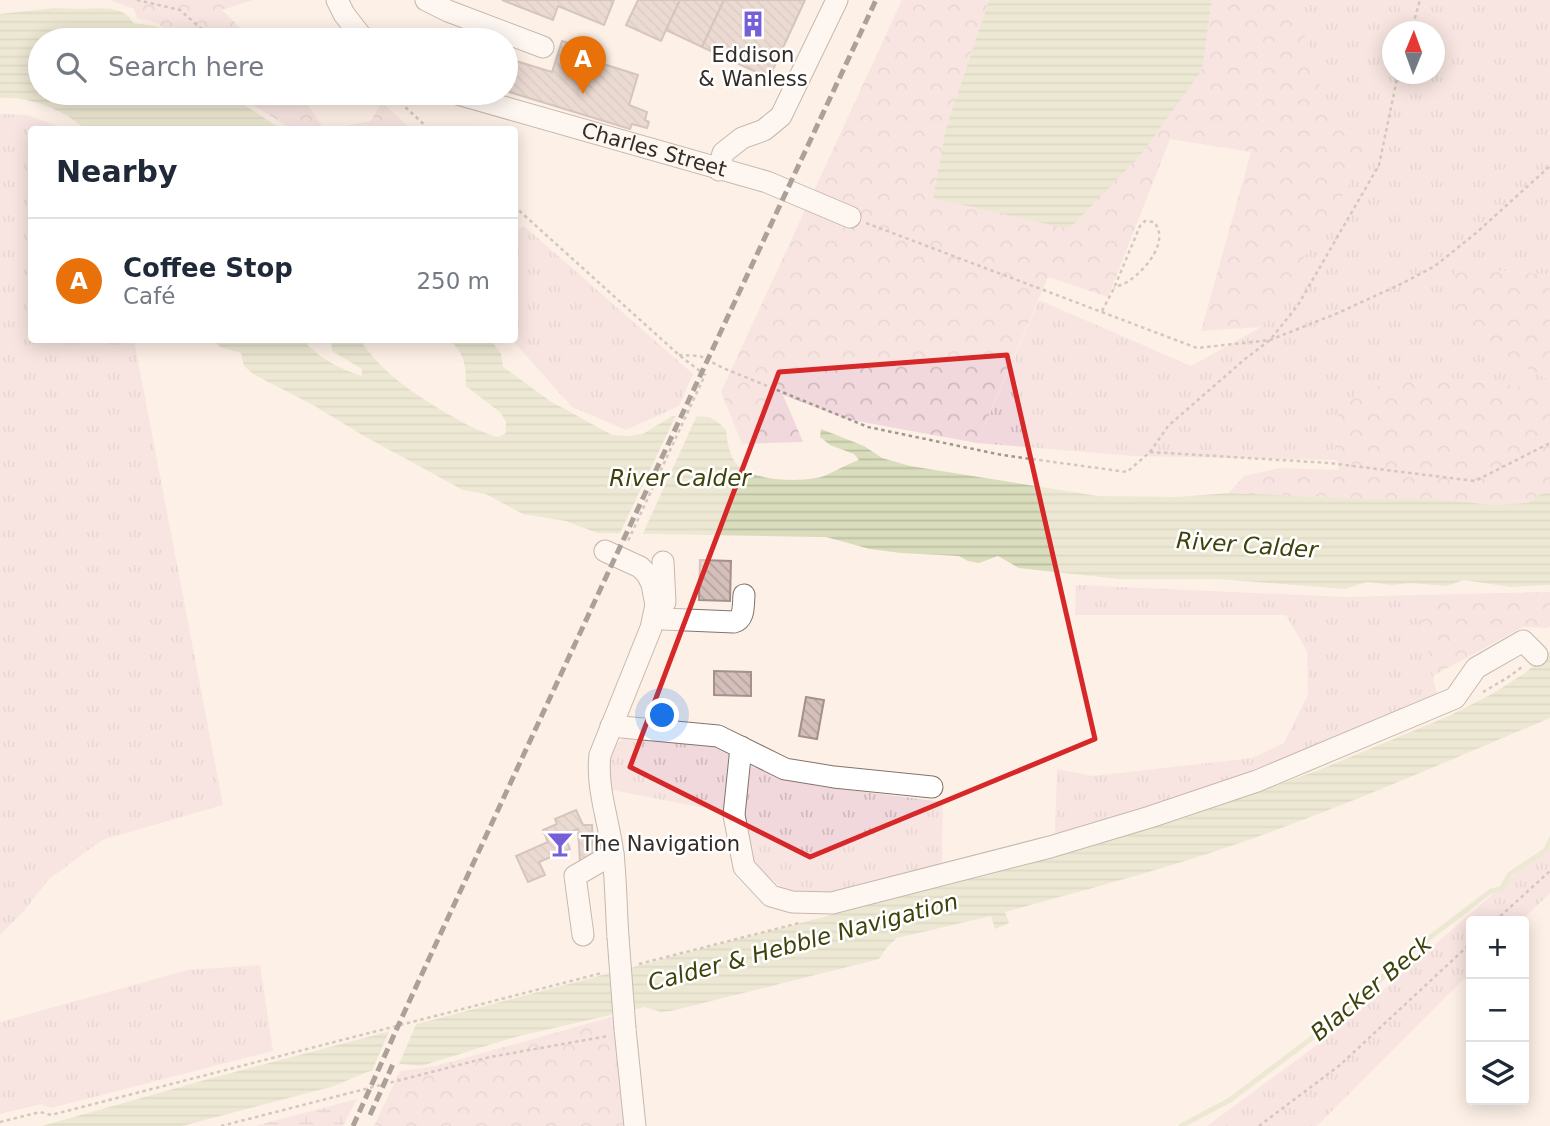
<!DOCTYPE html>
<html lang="en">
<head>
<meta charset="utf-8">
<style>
  body { margin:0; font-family:"DejaVu Sans",sans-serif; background:#f2f2f3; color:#1f2937 }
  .controls { position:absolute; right:21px; bottom:21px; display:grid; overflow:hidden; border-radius:7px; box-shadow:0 4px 18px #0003 }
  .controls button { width:63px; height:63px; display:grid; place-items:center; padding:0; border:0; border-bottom:2px solid #e0e1e3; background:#fff; color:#1f2937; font:35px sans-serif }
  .compass { position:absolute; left:1382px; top:21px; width:63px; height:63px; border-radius:50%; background:#fff; box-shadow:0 4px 18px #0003; rotate:1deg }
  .you { position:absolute; left:663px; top:716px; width:24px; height:24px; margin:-18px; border:5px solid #fff; border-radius:50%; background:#1a73e8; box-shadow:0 0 0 10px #1a73e833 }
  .badge { display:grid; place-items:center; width:46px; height:46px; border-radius:50%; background:#765ed9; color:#fff; font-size:23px; font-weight:700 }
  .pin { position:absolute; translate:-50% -58px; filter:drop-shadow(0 2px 4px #0008) }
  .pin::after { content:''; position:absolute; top:37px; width:24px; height:21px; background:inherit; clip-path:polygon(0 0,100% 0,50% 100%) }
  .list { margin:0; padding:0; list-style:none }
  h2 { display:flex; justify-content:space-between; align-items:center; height:91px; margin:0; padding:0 28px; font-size:30px }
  h2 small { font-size:23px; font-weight:400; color:#747a83 }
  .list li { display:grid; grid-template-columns:46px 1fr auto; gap:21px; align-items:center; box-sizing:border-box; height:126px; padding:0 28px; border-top:2px solid #e0e1e3 }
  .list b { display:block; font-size:26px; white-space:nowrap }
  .list p { margin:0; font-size:23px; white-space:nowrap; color:#747a83 }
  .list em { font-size:23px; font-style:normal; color:#747a83 }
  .icon { flex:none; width:38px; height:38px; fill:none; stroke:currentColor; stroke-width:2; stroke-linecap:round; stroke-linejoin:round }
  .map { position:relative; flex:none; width:1550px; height:1126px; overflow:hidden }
  .search { position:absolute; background:#fff; box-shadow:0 4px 18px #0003; left:28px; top:28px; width:490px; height:77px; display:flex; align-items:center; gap:18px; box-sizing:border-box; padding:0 24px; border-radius:38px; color:#747a83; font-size:26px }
  .panel { position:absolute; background:#fff; box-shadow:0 4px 18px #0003; left:28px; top:126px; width:490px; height:217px; border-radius:7px }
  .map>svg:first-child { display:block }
  .grass { fill:url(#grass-tufts); fill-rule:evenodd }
  .forest { fill:url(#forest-crowns) }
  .wetland { fill:url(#wetland-marsh) }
  .water { fill:url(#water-rules) }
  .pier { fill:#fdf0e6 }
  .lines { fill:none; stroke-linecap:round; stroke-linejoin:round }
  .stream { stroke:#d9ddbc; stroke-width:5 }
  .building { fill:url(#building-back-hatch); stroke:#a5918c; stroke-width:2 }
  .minor-casing { stroke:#837469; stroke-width:23 }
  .path { stroke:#a1968f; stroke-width:2.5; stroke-dasharray:3.5 3.5; stroke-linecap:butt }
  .minor { stroke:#fff; stroke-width:21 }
  .rail { stroke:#49413c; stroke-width:5; stroke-dasharray:10 5; stroke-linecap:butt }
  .minor-bridge-casing { stroke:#837469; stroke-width:23; stroke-linecap:butt }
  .minor-bridge { stroke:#fff; stroke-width:21 }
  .marked { fill:none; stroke:#d62828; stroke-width:5; stroke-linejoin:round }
  .labels { text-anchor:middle; stroke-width:5; stroke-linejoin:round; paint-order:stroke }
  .poi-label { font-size:21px; fill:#332c27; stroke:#fff }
  .street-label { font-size:21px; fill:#332c27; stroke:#fff }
  .water-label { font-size:23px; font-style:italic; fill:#3f420a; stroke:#fff }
</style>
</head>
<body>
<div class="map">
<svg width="1550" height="1126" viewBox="0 0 1550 1126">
  <defs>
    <pattern id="grass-tufts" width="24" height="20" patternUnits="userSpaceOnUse" patternTransform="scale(1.75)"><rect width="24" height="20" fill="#f1d8dc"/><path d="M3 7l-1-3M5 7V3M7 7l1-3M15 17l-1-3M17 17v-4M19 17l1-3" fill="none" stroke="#cfbabd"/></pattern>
    <pattern id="forest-crowns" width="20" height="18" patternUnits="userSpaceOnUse" patternTransform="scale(1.75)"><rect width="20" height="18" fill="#f1d8dc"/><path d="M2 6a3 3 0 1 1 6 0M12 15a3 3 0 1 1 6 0" fill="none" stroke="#cfbabd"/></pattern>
    <pattern id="wetland-marsh" width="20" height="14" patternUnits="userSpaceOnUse" patternTransform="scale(1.75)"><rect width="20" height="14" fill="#f1d8dc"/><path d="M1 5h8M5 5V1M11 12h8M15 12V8" fill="none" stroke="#cfbabd"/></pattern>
    <pattern id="water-rules" width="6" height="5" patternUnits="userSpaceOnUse" patternTransform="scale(1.75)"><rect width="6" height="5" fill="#d9ddbc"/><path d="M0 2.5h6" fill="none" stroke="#bbbea2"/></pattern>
    <pattern id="building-back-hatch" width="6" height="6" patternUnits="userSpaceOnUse" patternTransform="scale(1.75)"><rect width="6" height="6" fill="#d4bfba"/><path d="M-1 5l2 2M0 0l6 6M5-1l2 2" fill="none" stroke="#b6a4a0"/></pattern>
  </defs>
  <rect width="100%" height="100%" fill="#fdf0e6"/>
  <g class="grass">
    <path d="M1293 0H1550V275L1456 267 1454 329 1550 380V390L1430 376 1334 419 1337 460 1135 456 977 443 1039 300 1191 366 1261 327 1367 137 1331 128ZM1392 32H1434V74H1392Z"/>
    <polygon points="0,114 27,115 65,129 32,130 32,340 134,340 223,805 102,840 49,879 24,911 0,935"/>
    <polygon points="524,226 693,374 679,406 626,430 572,407 512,340 514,340 515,231"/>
    <polygon points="1076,585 1347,597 1417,595 1437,696 1259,773 1055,834 1057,769 1093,776 1252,758 1284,743 1308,695 1307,651 1286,615 1075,615"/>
    <path d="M636 736C663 738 710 736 730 755V813L612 790 608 764 613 746 624 738Z"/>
    <polygon points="749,766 818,786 943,802 942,864 820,898 787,892 754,864 743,826"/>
    <polygon points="1550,835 1550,893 1521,921 1471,921 1471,972 1320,1123 1316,1126 1207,1126 1341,1027 1544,849"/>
    <polygon points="260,965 273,1051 51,1108 41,1104 0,1114 0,1022 188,970"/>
  </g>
  <g class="forest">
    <polygon points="110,0 253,0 222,10 253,40 177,40 158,23 137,18 134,9"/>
    <polygon points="902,0 989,0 946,128 933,198 1201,70 1212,0 1294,0 1318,80 1331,128 1367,137 1364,161 1261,327 1201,331 1251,152 1170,139 1108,297 1048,277 977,443 846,419 783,395 803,442 742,444 721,392"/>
    <polygon points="235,93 300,93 324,129 291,129"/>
    <polygon points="382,102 411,129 329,129 371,121"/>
    <polygon points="1455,267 1550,275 1550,380 1454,329"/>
    <polygon points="1430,376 1550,390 1550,493 1541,494 1528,503 1494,505 1426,498 1368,499 1229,493 1244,476 1280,468 1339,470 1337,460 1334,419 1360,390"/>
    <polygon points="1550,592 1550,626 1548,628 1523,627 1433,676 1417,595"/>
    <polygon points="615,1016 628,1126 374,1126 400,1071 436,1066"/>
  </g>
  <polygon class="wetland" points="357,1099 343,1126 255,1126"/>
  <g class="water">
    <polygon points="989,0 1212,0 1202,70 1139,157 1069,229 933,198 946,128"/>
    <path d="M54 8C63 8 73 9 82 9 99 8 125 5 133 23L155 26 173 40H40V93H226L281 129H85C64 110 29 96 0 98V14Z"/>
    <path d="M214 340H294L295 341 297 340H303C318 358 340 369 362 376V369L332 351 331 340H360C382 373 414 394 448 414 464 423 479 432 498 437L506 433V422L501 413 466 386C466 365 465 355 450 340H491L501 354 503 367 550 401 612 435 628 436 643 434 672 416 709 417 718 422 726 430C727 441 729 453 735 462 749 482 803 483 824 476 836 471 847 464 859 460L854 454 830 445 820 437 821 429 864 446 882 458 910 466 1098 496 1177 497 1229 493 1368 499 1426 498 1494 505 1528 503 1541 494 1550 493V585L1512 587 1463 580 1447 586 1410 583 1392 585 1367 582 1345 589 1219 579H1119L1019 568 998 556 979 563 968 561 959 556 901 553 870 549 826 537 597 533 566 521 523 514 486 494 463 490 364 436 313 405 253 374 244 366 241 353 220 347Z"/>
    <path d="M1550 652V718C1438 765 1326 815 1210 853 1142 875 1074 893 1005 912L1009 923 995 929 991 916 897 938 887 947 879 959 671 1011 661 1012 645 1007 515 1037 421 1066 401 1064 367 1072 334 1086 182 1126H42L212 1078 1089 847 1185 818 1319 770 1449 716 1492 694 1525 673Z"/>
  </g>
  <g class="pier">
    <polygon points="677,413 698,413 641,538 618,537"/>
    <polygon points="418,1020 397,1069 370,1075 391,1027"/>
  </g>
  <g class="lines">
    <polyline class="stream" points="1181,1126 1230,1100 1340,1017 1408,954 1491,891 1501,889 1510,874 1545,851 1550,841"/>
  </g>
  <g class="building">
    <polygon points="502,0 614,0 604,25 558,6 553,20"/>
    <polygon points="638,0 680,0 661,41 626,25"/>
    <polygon points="680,0 724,0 702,47 666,30"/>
    <polygon points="724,0 805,0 769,78 702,47"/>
    <polygon points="562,41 593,51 591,60 638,75 629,105 647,112 645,120 649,122 647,128 632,124 630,129 506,91 506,58 552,72"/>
    <polygon points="700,560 731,561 730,601 699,600"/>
    <polygon points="714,671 751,672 751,696 714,695"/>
    <polygon points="806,697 824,700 817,739 799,736"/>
    <polygon points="576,810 583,825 592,825 594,861 580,862 578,829 564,835 570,849 539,862 545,875 528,882 516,856 548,842 543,830 557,824 555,819"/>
  </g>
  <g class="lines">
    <g class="minor-casing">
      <g id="minor">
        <polyline points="337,0 344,14 364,40"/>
        <polyline points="426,0 448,11 543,47"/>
        <path id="s1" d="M454 93 767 182 850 217"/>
        <polyline points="719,170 723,153 742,138 764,130 781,116 837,0"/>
        <path d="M605 551 640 567 647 574 652 584 656 605 651 628 600 755C596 788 609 821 613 854 616 881 616 909 618 937"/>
        <polyline points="663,562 665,602"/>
        <path d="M663 619 734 622C745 619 743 605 744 595"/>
        <polyline points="611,726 718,736 785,769 834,777 932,787"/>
        <polyline points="741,747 734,815 744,867 771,896 792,902 832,903 1050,847 1150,817 1257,781 1455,698 1476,668 1523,641 1537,655"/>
        <polyline points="583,935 575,876 613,854"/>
        <polyline points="625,1029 635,1126"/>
      </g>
    </g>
    <g class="path">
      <polyline points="137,0 180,10 214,40"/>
      <polyline points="1411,32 1420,0"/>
      <polyline points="272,93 280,100 374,93"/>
      <polyline points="390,93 430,130"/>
      <polyline points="514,206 679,355 705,375 628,541"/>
      <polyline points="866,223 1197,348 1270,340 1338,313 1401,284 1435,266 1476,233 1550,166"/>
      <path d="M1102 311 1114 288 1140 226 1145 221 1154 222C1170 241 1146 269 1130 280 1126 284 1119 285 1114 288"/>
      <polyline points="679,355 700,356 723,368 868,427 1002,455 1127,472 1150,452 1329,463 1475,481 1550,443"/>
      <polyline points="1150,452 1168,426 1245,359 1270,340 1298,305 1379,165 1398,74"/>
      <polyline points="1483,692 1507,678 1522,667"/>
      <polyline points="1495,921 1550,871"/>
      <polyline points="639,964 799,923"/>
      <polyline points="0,1122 40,1112 51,1115 602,973"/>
      <polyline points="221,1126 490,1057 608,1036"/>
      <polyline points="1259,1126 1340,1065 1471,943"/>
    </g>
    <use href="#minor" class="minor"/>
    <g class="rail">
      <polyline points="370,1115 393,1064"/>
      <polyline points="353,1126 408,1004 613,562 876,0"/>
    </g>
    <g class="minor-bridge-casing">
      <polyline id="minor-bridge" points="618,937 625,1029"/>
    </g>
    <use href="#minor-bridge" class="minor-bridge"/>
  </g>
  <path d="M0 0H1550V1126H0ZM1007 355 1095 739 810 857 630 767 779 372Z" fill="#fdf0e6" fill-opacity=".55" fill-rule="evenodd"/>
  <path class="marked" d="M1007 355 1095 739 810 857 630 767 779 372Z"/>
  <defs>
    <g id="building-bare" transform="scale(2.1)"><path d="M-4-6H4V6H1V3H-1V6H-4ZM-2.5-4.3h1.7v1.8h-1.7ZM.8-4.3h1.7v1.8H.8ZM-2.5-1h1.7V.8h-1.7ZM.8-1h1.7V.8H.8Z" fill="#765ed9" stroke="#fff" stroke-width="2.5" paint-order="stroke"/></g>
    <g id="bar-bare" transform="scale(2.1)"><path d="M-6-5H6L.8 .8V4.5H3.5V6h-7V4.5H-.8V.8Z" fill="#765ed9" stroke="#fff" stroke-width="2.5" paint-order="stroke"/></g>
  </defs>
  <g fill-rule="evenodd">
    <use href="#building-bare" x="753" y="24"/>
    <use href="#bar-bare" x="560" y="844"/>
  </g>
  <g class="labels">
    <g class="poi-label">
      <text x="753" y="62">Eddison<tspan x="753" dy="24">&amp; Wanless</tspan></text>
      <text x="581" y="851" text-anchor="start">The Navigation</text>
    </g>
    <g class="street-label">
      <text dy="7" stroke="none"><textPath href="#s1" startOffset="208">Charles Street</textPath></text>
    </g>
    <g class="water-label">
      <text x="680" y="486">River Calder</text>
      <text transform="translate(1247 545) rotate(4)" y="8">River Calder</text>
      <text transform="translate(803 942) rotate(-15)" y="8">Calder &amp; Hebble Navigation</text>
      <text transform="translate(1371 988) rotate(-40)" y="8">Blacker Beck</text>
    </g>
  </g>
</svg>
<div class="controls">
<button>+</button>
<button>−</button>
<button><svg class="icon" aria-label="layers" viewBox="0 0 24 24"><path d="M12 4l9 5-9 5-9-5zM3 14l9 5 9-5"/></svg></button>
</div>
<svg class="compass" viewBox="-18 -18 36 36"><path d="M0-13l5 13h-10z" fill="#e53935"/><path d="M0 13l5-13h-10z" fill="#747a83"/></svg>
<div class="you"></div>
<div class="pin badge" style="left:583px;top:94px;background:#e8710a">A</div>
<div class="search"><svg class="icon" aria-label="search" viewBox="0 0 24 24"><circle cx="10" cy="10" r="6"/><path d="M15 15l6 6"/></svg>Search here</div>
<section class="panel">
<h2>Nearby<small></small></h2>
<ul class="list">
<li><span class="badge" style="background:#e8710a">A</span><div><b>Coffee Stop</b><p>Café</p></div><em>250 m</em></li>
</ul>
</section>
</div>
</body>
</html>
